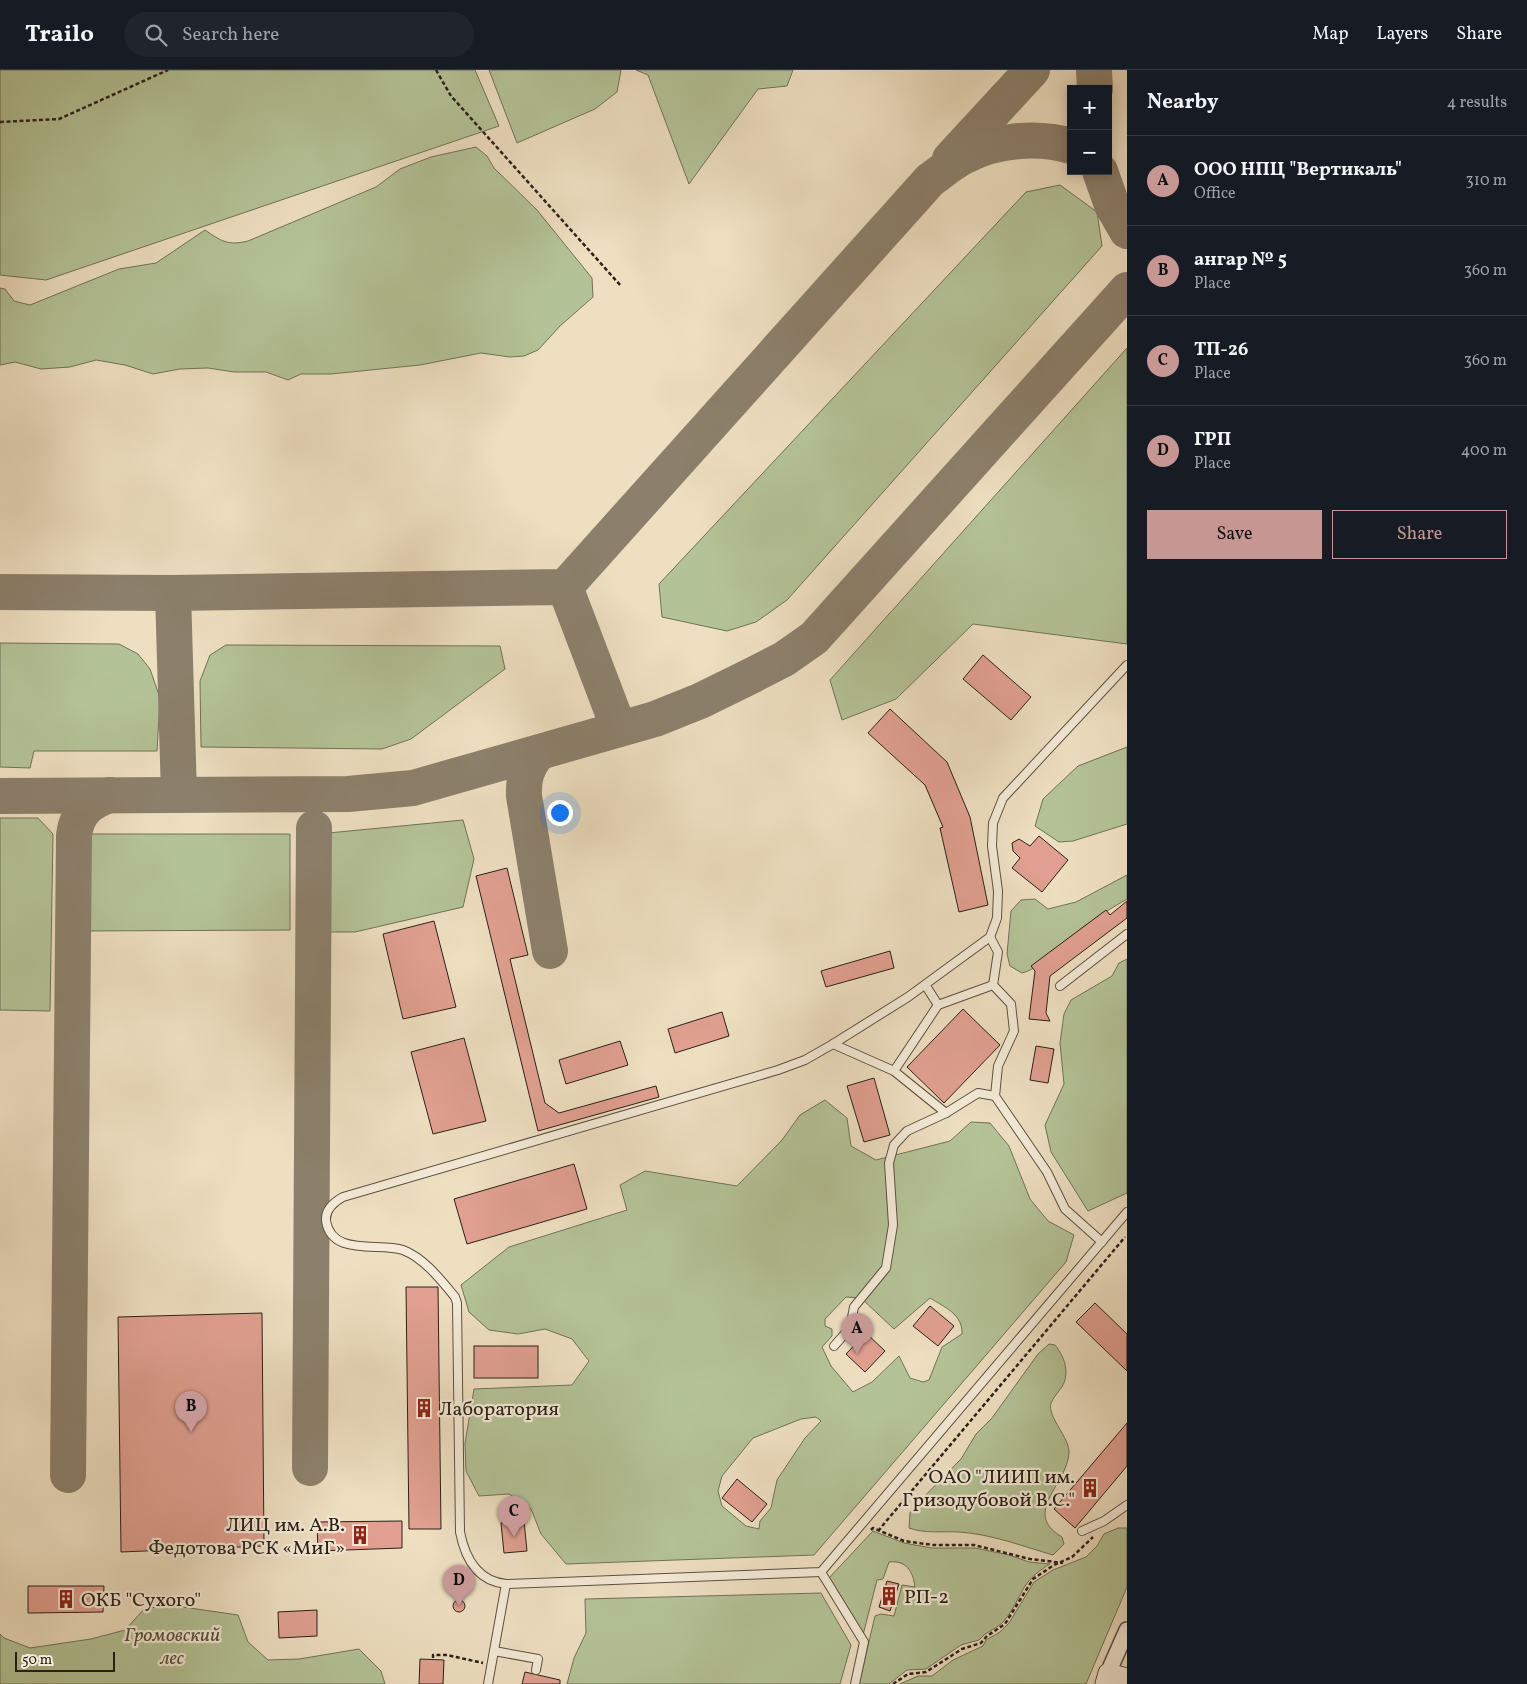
<!DOCTYPE html>
<html lang="en">
<head>
<meta charset="utf-8">
<style>
  body { margin:0; font-family:Vollkorn,serif; background:#20242c; color:#f1f3f6 }
  .controls { position:absolute; right:15px; top:15px; display:grid; overflow:hidden; border-radius:0px; box-shadow:0 2px 12px #0003 }
  .controls button { width:45px; height:45px; display:grid; place-items:center; padding:0; border:0; border-bottom:1px solid #363941; background:#171b24; color:#f1f3f6; font:25px sans-serif }
  .scale { position:absolute; left:15px; bottom:12px; width:100px; box-sizing:border-box; padding-left:5px; border:2px solid #2a2018; border-top:0; font-size:14px; line-height:18px; white-space:nowrap; color:#2a2018; -webkit-text-stroke:4px #f4ead7; paint-order:stroke }
  .you { position:absolute; left:559px; top:742px; width:18px; height:18px; margin:-12px; border:4px solid #fff; border-radius:50%; background:#1a73e8; box-shadow:0 0 0 8px #1a73e833 }
  .badge { display:grid; place-items:center; width:32px; height:32px; border-radius:50%; background:#c59692; color:#111; font-size:16px; font-weight:700 }
  .pin { position:absolute; translate:-50% -41px; filter:drop-shadow(0 1px 2px #0008) }
  .pin::after { content:''; position:absolute; top:26px; width:18px; height:15px; background:inherit; clip-path:polygon(0 0,100% 0,50% 100%) }
  .list { margin:0; padding:0; list-style:none }
  h2 { display:flex; justify-content:space-between; align-items:center; height:65px; margin:0; padding:0 20px; font-size:21px }
  h2 small { font-size:16px; font-weight:400; color:#9ea1a6 }
  .list li { display:grid; grid-template-columns:32px 1fr auto; gap:15px; align-items:center; box-sizing:border-box; height:90px; padding:0 20px; border-top:1px solid #363941 }
  .list b { display:block; font-size:19px; white-space:nowrap }
  .list p { margin:0; font-size:16px; white-space:nowrap; color:#9ea1a6 }
  .list em { font-size:16px; font-style:normal; color:#9ea1a6 }
  .actions { display:flex; gap:10px; padding:15px 20px }
  .actions a { flex:1; padding:11px 0; border:1px solid #c59692; border-radius:0px; text-align:center; font-size:18px; color:#c59692 }
  .actions .main { background:#c59692; color:#111 }
  .icon { flex:none; width:28px; height:28px; fill:none; stroke:currentColor; stroke-width:2; stroke-linecap:round; stroke-linejoin:round }
  .map { position:relative; flex:none; width:1127px; height:1614px; overflow:hidden }
  header { display:flex; align-items:center; gap:30px; box-sizing:border-box; height:70px; padding:0 25px; background:#171b24; border-bottom:1px solid #363941 }
  header strong { font-size:24px }
  nav { display:flex; gap:28px; margin-inline-start:auto; font-size:18px }
  .search { width:350px; height:45px; background:#20242c; display:flex; align-items:center; gap:12px; box-sizing:border-box; padding:0 18px; border-radius:28px; color:#9ea1a6; font-size:19px }
  main { display:flex }
  aside { flex:1; background:#171b24 }
  .map>svg:first-child { display:block }
  .green { fill:#b4c397; stroke:#6f7258; fill-rule:evenodd }
  .lines { fill:none; stroke-linecap:round; stroke-linejoin:round }
  .taxiway { stroke:#8c806c; stroke-width:36 }
  .building { fill:#e1a091; stroke:#2a2018 }
  .service-casing { stroke:#5b5042; stroke-width:10 }
  .minor-casing { stroke:#5b5042; stroke-width:18 }
  .tertiary-casing { stroke:#5b5042; stroke-width:21 }
  .path { stroke:#2a2018; stroke-width:2.5; stroke-dasharray:4 2.5; stroke-linecap:butt }
  .service { stroke:#f4ead7; stroke-width:8 }
  .minor { stroke:#f4ead7; stroke-width:15 }
  .tertiary { stroke:#f4ead7; stroke-width:19 }
  .labels { text-anchor:middle; stroke-width:4.5; stroke-linejoin:round; paint-order:stroke }
  .poi-label { font-size:20px; fill:#2a2018; stroke:#f4ead7; text-anchor:start }
  .park-label { font-size:20px; font-style:italic; fill:#53513e; stroke:#f4ead7 }
</style>
</head>
<body>
<header>
<strong>Trailo</strong>
<div class="search"><svg class="icon" aria-label="search" viewBox="0 0 24 24"><circle cx="10" cy="10" r="6"/><path d="M15 15l6 6"/></svg>Search here</div>
<nav><a>Map</a><a>Layers</a><a>Share</a></nav>
</header>
<main>
<div class="map">
<svg width="1127" height="1614" viewBox="0 0 1127 1614">
  <rect width="100%" height="100%" fill="#eedfc1"/>
  <filter id="stains"><feTurbulence type="fractalNoise" baseFrequency=".004" numOctaves="4"/><feColorMatrix values="0 0 0 0 .2 0 0 0 0 .09 0 0 0 0 .02 0 0 0 .5 -.17"/></filter>
  <radialGradient id="worn" r=".72"><stop offset=".6" stop-color="#630" stop-opacity="0"/><stop offset="1" stop-color="#630" stop-opacity=".3"/></radialGradient>
  <g class="green">
    <polygon points="0,0 475,0 499,56 46,210 0,205"/>
    <polygon points="489,0 621,0 617,22 595,39 517,73"/>
    <polygon points="636,0 793,0 787,16 758,19 689,114 648,5"/>
    <path d="M476 77 487 86 494 98 537 140 592 208 593 227 560 256 538 280 524 286 510 287 481 283 420 295 331 304H301L288 310 266 302H234L208 298 180 299 153 304 125 295 96 290 70 297 41 299 15 292 0 295V218L5 219 14 231 30 235 119 199 156 193 205 160C221 171 228 176 248 171L376 117 400 99 431 87Z"/>
    <polygon points="1060,115 1097,142 1102,176 787,530 756,552 727,561 662,547 659,514 1026,122"/>
    <polygon points="1127,278 1127,574 973,554 896,629 842,650 830,610"/>
    <polygon points="0,573 119,574 138,584 150,599 160,628 157,681 34,681 30,698 0,697"/>
    <polygon points="226,575 500,576 505,599 411,669 382,679 201,677 200,611 210,585"/>
    <polygon points="1127,677 1127,754 1073,771 1059,772 1035,756 1043,729 1078,696"/>
    <polygon points="0,748 38,748 53,764 50,941 0,940"/>
    <polygon points="463,750 474,789 463,837 355,862 317,862 318,764"/>
    <polygon points="81,764 290,764 290,860 81,861"/>
    <path d="M1127 805V829C1100 844 1077 862 1052 881 1040 890 1038 899 1022 903L1010 896 1007 884 1011 841 1021 830 1035 829 1048 839 1076 832Z"/>
    <polygon points="1127,889 1127,1123 1088,1141 1051,1082 1045,1055 1064,1014 1060,973 1064,944 1071,930 1112,906 1119,893"/>
    <path d="M825 1030 847 1048 851 1076 876 1090 950 1071 971 1052 990 1053 1009 1076 1030 1129 1048 1151 1074 1165 1066 1192 814 1485 566 1494 541 1464 531 1439 509 1424 479 1426 466 1401 465 1373 474 1319 572 1315 589 1291 572 1269 545 1259 518 1264 489 1260 469 1242 461 1215 509 1177 627 1140 620 1115 645 1101 737 1116 782 1070 800 1045ZM846 1227 861 1228 894 1259 930 1228C944 1237 963 1244 962 1264L942 1277 929 1310 923 1312 910 1308 899 1286 872 1312 853 1322 831 1296 822 1277 832 1266V1259L825 1256V1249ZM816 1347 821 1351 805 1368 777 1410 771 1438 760 1451 759 1459 746 1456 722 1436 718 1421 722 1406 753 1368 801 1349Z"/>
    <path d="M1049 1274 1055 1275C1065 1287 1070 1303 1062 1317 1058 1322 1053 1328 1051 1333 1047 1347 1070 1368 1069 1383 1067 1415 1021 1443 1062 1467L1064 1474 1053 1485C1022 1476 991 1464 959 1462 941 1461 926 1464 909 1458L910 1443 914 1437 961 1389 976 1364 992 1348 1038 1284Z"/>
    <polygon points="1118,1458 1127,1458 1127,1517 1086,1614 900,1614 918,1606 932,1606 953,1590 983,1576 986,1570 1000,1562 1009,1553 1034,1512 1053,1500 1086,1487 1097,1476 1104,1464"/>
    <path d="M873 1461 904 1473 932 1478H975L1009 1485 1029 1492 1050 1494C1018 1513 1024 1526 1004 1551 997 1559 986 1561 979 1570L961 1575 926 1599 907 1600 889 1614H859L875 1546 881 1544 894 1546 902 1515 915 1517C913 1501 906 1490 889 1492L883 1509 877 1510 863 1565 828 1509Z"/>
    <polygon points="821,1523 851,1575 840,1614 567,1614 574,1588 586,1563 585,1529"/>
    <polygon points="176,1536 238,1545 248,1572 268,1590 299,1589 359,1579 381,1601 385,1614 0,1614 0,1564 4,1568 30,1578 91,1569 125,1560 145,1538"/>
  </g>
  <g class="lines">
    <g class="taxiway">
      <polyline points="1094,0 1095,19"/>
      <polyline points="950,89 1032,0"/>
      <polyline points="1100,101 1112,135 1127,161"/>
      <polyline points="565,517 619,659"/>
      <polyline points="0,522 173,523"/>
      <path d="M538 683C527 696 523 709 524 726L550 881"/>
      <path d="M179 725 173 523 565 517 930 110C941 102 953 92 965 86 995 70 1038 66 1071 76"/>
      <polyline points="0,726 348,724 413,718 655,649 700,631 753,605 784,589 814,568 1127,220"/>
      <polyline points="310,1398 314,758"/>
      <path d="M68 1405 74 765C77 742 89 732 110 725"/>
    </g>
  </g>
  <g class="building">
    <polygon points="983,585 1031,627 1011,650 963,609"/>
    <polygon points="890,639 947,692 970,747 988,835 959,842 940,758 943,757 925,715 868,663"/>
    <polygon points="1039,766 1068,790 1042,822 1012,798 1020,788 1013,781 1012,773 1019,769 1030,776"/>
    <polygon points="507,798 528,885 510,889 545,1033 559,1043 656,1016 659,1027 538,1061 476,806"/>
    <polygon points="1127,831 1127,848 1050,906 1046,943 1050,951 1029,949 1035,901 1031,896 1106,840 1110,845"/>
    <polygon points="434,851 456,937 403,949 383,864"/>
    <polygon points="890,881 894,898 826,917 821,901"/>
    <polygon points="963,939 1000,975 944,1033 907,997"/>
    <polygon points="722,942 729,966 675,983 668,959"/>
    <polygon points="464,968 486,1051 433,1064 411,982"/>
    <polygon points="620,971 628,995 566,1014 559,990"/>
    <polygon points="1036,976 1054,979 1048,1013 1030,1010"/>
    <polygon points="874,1008 890,1065 864,1072 847,1016"/>
    <polygon points="574,1094 587,1139 467,1174 454,1129"/>
    <polygon points="406,1217 438,1217 441,1459 409,1459"/>
    <polygon points="1095,1233 1127,1264 1127,1301 1076,1252"/>
    <polygon points="930,1236 954,1256 938,1276 913,1256"/>
    <polygon points="262,1243 264,1476 121,1482 118,1247"/>
    <polygon points="866,1263 885,1281 865,1302 846,1284"/>
    <rect x="474" y="1276" width="64" height="32"/>
    <polygon points="1127,1353 1127,1396 1075,1458 1054,1439"/>
    <polygon points="737,1409 767,1434 752,1452 722,1428"/>
    <polygon points="402,1451 402,1478 318,1481 317,1452"/>
    <polygon points="524,1451 527,1481 504,1483 501,1453"/>
    <polygon points="887,1511 899,1514 890,1541 879,1537"/>
    <polygon points="28,1516 104,1516 103,1542 28,1543"/>
    <circle cx="459" cy="1536" r="6"/>
    <polygon points="317,1540 317,1566 279,1568 278,1542"/>
    <polygon points="420,1589 444,1590 443,1614 419,1614"/>
    <polygon points="525,1602 560,1610 560,1614 522,1614"/>
  </g>
  <g class="lines">
    <g class="service-casing">
      <g id="service">
        <path d="M1127 595 1003 728 993 753 992 776 998 821 997 848 990 867 908 927 833 974 805 990 778 1000 343 1127C334 1132 325 1140 326 1151 332 1187 379 1172 403 1180 424 1188 441 1210 455 1227L457 1233 460 1462C465 1488 477 1511 506 1514L821 1502 1127 1142"/>
        <polyline points="990,867 998,882 993,915"/>
        <polyline points="926,916 938,935"/>
        <polyline points="1060,916 1127,864"/>
        <polyline points="833,974 894,1001 938,935 993,915 1011,934 1014,961 998,996 995,1026"/>
        <polyline points="894,1001 946,1043"/>
        <polyline points="834,1276 850,1258 854,1237 886,1198 893,1155 889,1093 894,1075 907,1061 946,1043 978,1023 995,1026 1047,1102 1065,1139 1102,1172"/>
        <polyline points="1082,1461 1104,1451 1127,1435"/>
        <polyline points="821,1502 864,1572 855,1614"/>
        <polyline points="494,1581 538,1589 536,1600"/>
        <polyline points="488,1614 506,1514"/>
      </g>
    </g>
    <g class="minor-casing">
      <polyline id="minor" points="1108,1603 1127,1560"/>
    </g>
    <g class="tertiary-casing">
      <polyline id="tertiary" points="1105,1614 1108,1603 1127,1608"/>
    </g>
    <g class="path">
      <polyline points="436,0 451,26 621,216"/>
      <polyline points="0,52 59,49 168,0"/>
      <polyline points="871,1460 873,1458 904,1471 933,1475 974,1475 1030,1489 1063,1493"/>
      <polyline points="878,1461 1125,1167"/>
      <polyline points="433,1588 433,1585 447,1585 483,1593"/>
      <polyline points="893,1614 908,1604 926,1602 962,1579 981,1573 987,1566 1005,1554 1033,1509 1054,1495 1072,1487 1093,1467"/>
    </g>
    <use href="#service" class="service"/>
    <use href="#minor" class="minor"/>
    <use href="#tertiary" class="tertiary"/>
  </g>
  <defs>
    <g id="building-bare" transform="scale(1.5)"><path d="M-4-6H4V6H1V3H-1V6H-4ZM-2.5-4.3h1.7v1.8h-1.7ZM.8-4.3h1.7v1.8H.8ZM-2.5-1h1.7V.8h-1.7ZM.8-1h1.7V.8H.8Z" fill="#8f2418" stroke="#f4ead7" stroke-width="2.5" paint-order="stroke"/></g>
  </defs>
  <g fill-rule="evenodd">
    <use href="#building-bare" x="424" y="1338"/>
    <use href="#building-bare" x="1090" y="1418"/>
    <use href="#building-bare" x="360" y="1465"/>
    <use href="#building-bare" x="889" y="1526"/>
    <use href="#building-bare" x="66" y="1529"/>
  </g>
  <g class="labels">
    <g class="poi-label">
      <text x="439" y="1345">Лаборатория</text>
      <text x="1075" y="1413" text-anchor="end">ОАО "ЛИИП им.<tspan x="1075" dy="23">Гризодубовой В.С."</tspan></text>
      <text x="345" y="1461" text-anchor="end">ЛИЦ им. А.В.<tspan x="345" dy="23">Федотова РСК «МиГ»</tspan></text>
      <text x="904" y="1533">РП-2</text>
      <text x="81" y="1536">ОКБ "Сухого"</text>
    </g>
    <g class="park-label">
      <text x="172" y="1571">Громовский<tspan x="172" dy="23">лес</tspan></text>
    </g>
  </g>
  <rect width="100%" height="100%" filter="url(#stains)"/>
  <rect width="100%" height="100%" fill="url(#worn)"/>
</svg>
<div class="controls">
<button>+</button>
<button>−</button>
</div>
<div class="scale">50 m</div>
<div class="you"></div>
<div class="pin badge" style="left:857px;top:1284px">A</div>
<div class="pin badge" style="left:191px;top:1362px">B</div>
<div class="pin badge" style="left:514px;top:1467px">C</div>
<div class="pin badge" style="left:459px;top:1536px">D</div>
</div>
<aside>
<h2>Nearby<small>4 results</small></h2>
<ul class="list">
<li><span class="badge">A</span><div><b>ООО НПЦ &quot;Вертикаль&quot;</b><p>Office</p></div><em>310 m</em></li>
<li><span class="badge">B</span><div><b>ангар № 5</b><p>Place</p></div><em>360 m</em></li>
<li><span class="badge">C</span><div><b>ТП-26</b><p>Place</p></div><em>360 m</em></li>
<li><span class="badge">D</span><div><b>ГРП</b><p>Place</p></div><em>400 m</em></li>
</ul>
<div class="actions"><a class="main">Save</a><a>Share</a></div>
</aside>
</main>
</body>
</html>
